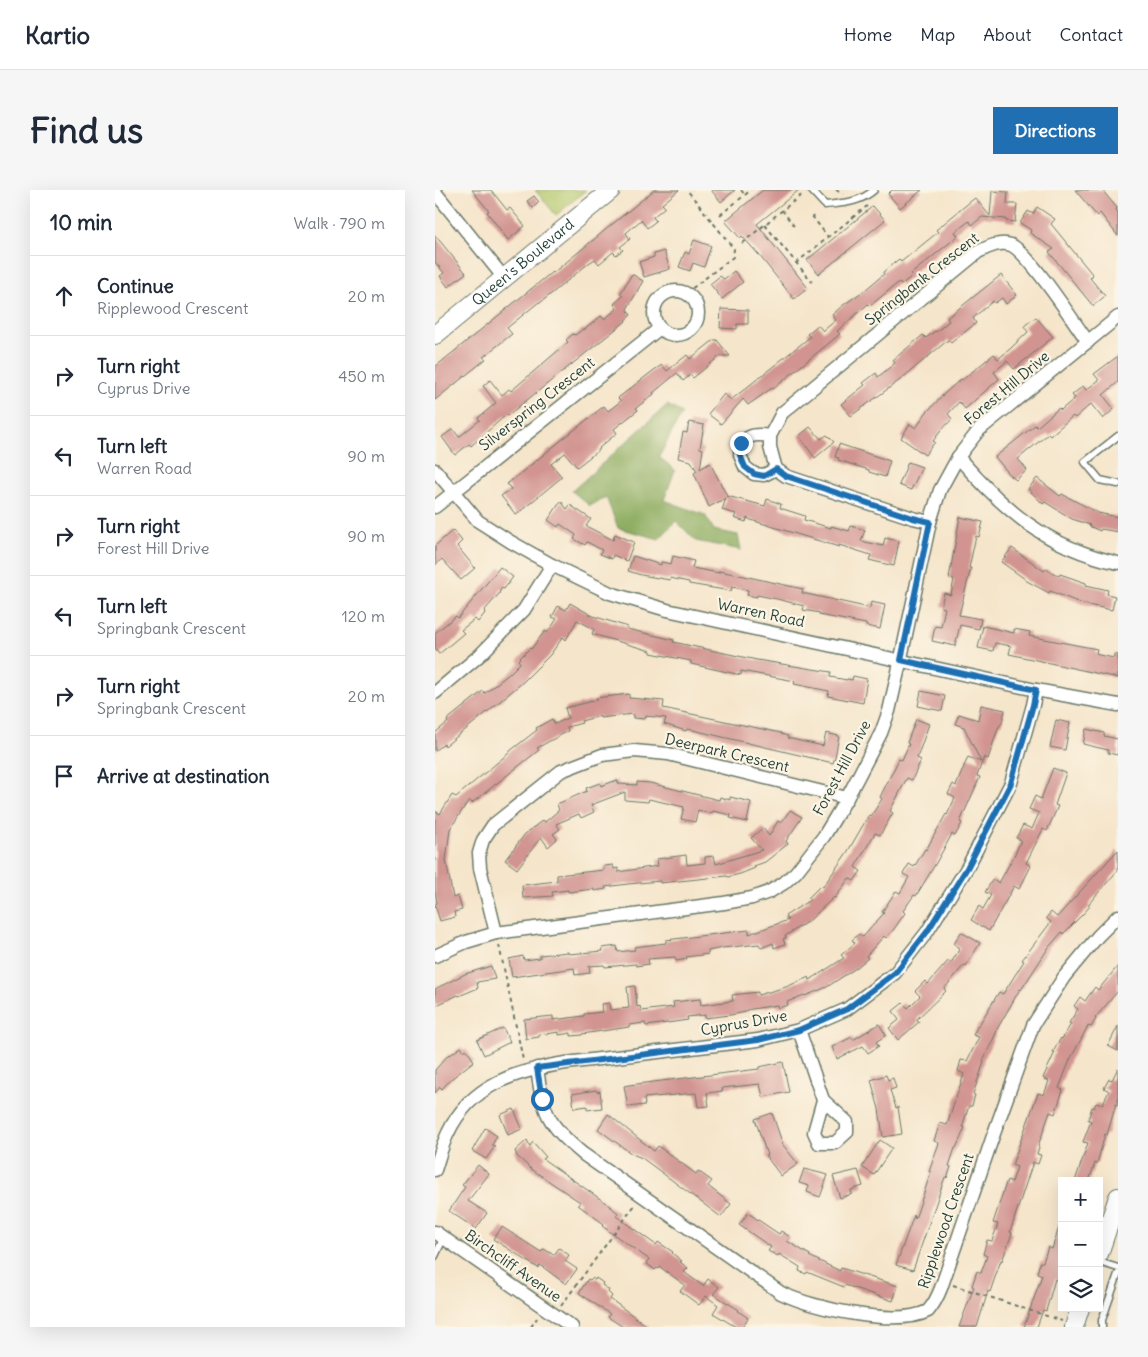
<!DOCTYPE html>
<html lang="en">
<head>
<meta charset="utf-8">
<style>
  body { margin:0; font-family:Delius,sans-serif; background:#f6f6f7; color:#1f2937 }
  .controls { position:absolute; right:15px; bottom:15px; display:grid; overflow:hidden; border-radius:0px; box-shadow:0 5px 20px #0002 }
  .controls button { width:45px; height:45px; display:grid; place-items:center; padding:0; border:0; border-bottom:1px solid #e0e1e3; background:#fff; color:#1f2937; font:25px sans-serif }
  .stop { position:absolute; width:15px; height:15px; margin:-11px; border:4px solid #1f6fb2; border-radius:50%; background:#fff }
  .stop.end { background:#1f6fb2; border-color:#fff; box-shadow:0 1px 5px #0008 }
  .list { margin:0; padding:0; list-style:none }
  h2 { display:flex; justify-content:space-between; align-items:center; height:65px; margin:0; padding:0 20px; font-size:21px }
  h2 small { font-size:16px; font-weight:400; color:#747a83 }
  .list li { display:grid; grid-template-columns:32px 1fr auto; gap:15px; align-items:center; box-sizing:border-box; height:80px; padding:0 20px; border-top:1px solid #e0e1e3 }
  .list b { display:block; font-size:19px; white-space:nowrap }
  .list p { margin:0; font-size:16px; white-space:nowrap; color:#747a83 }
  .list em { font-size:16px; font-style:normal; color:#747a83 }
  .icon { flex:none; width:28px; height:28px; fill:none; stroke:currentColor; stroke-width:2; stroke-linecap:round; stroke-linejoin:round }
  .map { position:relative; flex:none; width:683px; height:1137px; overflow:hidden; border-radius:0px }
  header { display:flex; align-items:center; gap:30px; box-sizing:border-box; height:70px; padding:0 25px; background:#fff; border-bottom:1px solid #e0e1e3 }
  header strong { font-size:24px }
  nav { display:flex; gap:28px; margin-inline-start:auto; font-size:18px }
  .intro { display:flex; align-items:center; justify-content:space-between; box-sizing:border-box; height:120px; padding:0 30px }
  h1 { margin:0; font-size:35px }
  .button { padding:12px 22px; border-radius:0px; background:#1f6fb2; color:#fff; font-size:18px; font-weight:700 }
  main { display:flex; gap:30px; padding:0 30px }
  aside { flex:1; background:#fff; border-radius:0px; box-shadow:0 5px 20px #0002 }
  .map>svg:first-child { display:block }
  .green { fill:#b1c76b; stroke:#688250 }
  .forest { fill:#8cac5f; stroke:#56744a }
  .building { fill:#d29491 }
  .lines { fill:none; stroke-linecap:round; stroke-linejoin:round }
  .lane-casing { stroke:#6a7868; stroke-width:9 }
  .street-casing { stroke:#6a7868; stroke-width:15 }
  .secondary-casing { stroke:#6a7868; stroke-width:20 }
  .path { stroke:#6a7868; stroke-width:2; stroke-dasharray:4 4; stroke-linecap:butt }
  .lane { stroke:#fff; stroke-width:6 }
  .street { stroke:#fff; stroke-width:12 }
  .secondary { stroke:#fff; stroke-width:18 }
  .route { stroke:#1f6fb2; stroke-width:6 }
  .labels { text-anchor:middle; stroke-width:4.5; stroke-linejoin:round; paint-order:stroke }
  .street-label { font-size:15px; fill:#1f3d34; stroke:#fcf5e5 }
</style>
</head>
<body>
<header>
<strong>Kartio</strong>
<nav><a>Home</a><a>Map</a><a>About</a><a>Contact</a></nav>
</header>
<div class="intro"><h1>Find us</h1><a class="button">Directions</a></div>
<main>
<aside>
<h2>10 min<small>Walk · 790 m</small></h2>
<ul class="list">
<li><svg class="icon" aria-label="ahead" viewBox="0 0 24 24"><path d="M12 20V5M6 11l6-6 6 6"/></svg><div><b>Continue</b><p>Ripplewood Crescent</p></div><em>20 m</em></li>
<li><svg class="icon" aria-label="right" viewBox="0 0 24 24"><path d="M7 20v-9h11M14 6l5 5-5 5"/></svg><div><b>Turn right</b><p>Cyprus Drive</p></div><em>450 m</em></li>
<li><svg class="icon" aria-label="left" viewBox="0 0 24 24"><path d="M17 20v-9H6M10 6l-5 5 5 5"/></svg><div><b>Turn left</b><p>Warren Road</p></div><em>90 m</em></li>
<li><svg class="icon" aria-label="right" viewBox="0 0 24 24"><path d="M7 20v-9h11M14 6l5 5-5 5"/></svg><div><b>Turn right</b><p>Forest Hill Drive</p></div><em>90 m</em></li>
<li><svg class="icon" aria-label="left" viewBox="0 0 24 24"><path d="M17 20v-9H6M10 6l-5 5 5 5"/></svg><div><b>Turn left</b><p>Springbank Crescent</p></div><em>120 m</em></li>
<li><svg class="icon" aria-label="right" viewBox="0 0 24 24"><path d="M7 20v-9h11M14 6l5 5-5 5"/></svg><div><b>Turn right</b><p>Springbank Crescent</p></div><em>20 m</em></li>
<li><svg class="icon" aria-label="arrive" viewBox="0 0 24 24"><path d="M6 21V4h12l-3 4 3 4H6"/></svg><div><b>Arrive at destination</b></div></li>
</ul>
</aside>
<div class="map">
<svg width="683" height="1137" viewBox="0 0 683 1137">
  <rect width="100%" height="100%" fill="#fcf5e5"/>
  <filter id="ink" filterUnits="userSpaceOnUse"><feTurbulence type="fractalNoise" baseFrequency=".02" numOctaves="2"/><feDisplacementMap in="SourceGraphic" scale="10" xChannelSelector="R" yChannelSelector="G"/><feConvolveMatrix kernelMatrix="1 2 1 2 8 2 1 2 1" color-interpolation-filters="sRGB"/></filter>
  <filter id="wash" filterUnits="userSpaceOnUse"><feTurbulence type="fractalNoise" baseFrequency=".0096" numOctaves="4" result="noise"/><feDisplacementMap in="SourceGraphic" scale="20" xChannelSelector="R" yChannelSelector="G"/><feGaussianBlur stdDeviation="1.12" result="paint"/><feColorMatrix in="noise" values="0 0 0 0 0 0 0 0 0 0 0 0 0 0 0 0 0 1.4 0 .05"/><feComposite in="paint" operator="in"/></filter>
  <g filter="url(#wash)">
    <rect width="100%" height="100%" fill="#f5e5ca"/>
    <polygon class="green" points="100,0 151,0 121,25"/>
    <polygon class="forest" points="232,215 247,223 224,267 240,280 229,310 270,325 279,340 303,345 306,360 261,351 241,331 224,349 183,338 171,307 155,316 137,301"/>
    <g id="blocks">
      <g class="building">
        <polygon points="37,0 56,0 72,20 75,18 90,36 73,50 52,22 54,21"/>
        <polygon points="219,0 244,0 227,14 230,17 218,27 221,31 212,38 206,30 191,43 195,49 185,57 188,60 181,65 178,62 164,74 160,69 154,73 105,113 104,112 72,138 77,144 48,167 51,169 0,210 0,177 117,82 118,83"/>
        <polygon points="276,0 300,0 286,12"/>
        <polygon points="328,0 364,0 322,34 373,98 359,109 324,65 307,46 305,48 290,31"/>
        <polygon points="457,0 487,0 465,18 453,4"/>
        <polygon points="640,0 667,0 682,18 681,20 683,22 683,46 665,23 662,26"/>
        <polygon points="557,1 573,2 572,14 582,14 580,32 571,31 571,29 547,27 537,35 534,31 520,42 523,46 476,84 477,86 466,95 464,92 435,116 433,114 402,141 405,144 338,199 337,198 313,215 308,209 286,234 273,224 289,204 296,210 375,147 372,144 383,135 388,141 401,130 397,125 407,116 430,100 449,84 448,82 464,69 466,72 503,42 501,40 536,11 540,8 555,26"/>
        <polygon points="99,6 104,12 98,18 92,11"/>
        <polygon points="438,16 450,30 384,84 372,70"/>
        <polygon points="602,17 620,29 616,34 658,85 655,88 670,106 658,116 614,62 619,59 595,43 596,40 585,33 593,21 598,24"/>
        <polygon points="0,45 31,83 13,97 5,86 9,83 0,72"/>
        <polygon points="259,50 276,56 269,77 258,73 255,81 244,77 250,62 254,64"/>
        <polygon points="229,61 235,79 209,87 204,72 219,67 219,64"/>
        <polygon points="299,81 308,92 287,109 275,94 285,86 289,89"/>
        <polygon points="197,84 208,91 192,119 196,125 190,130 191,131 72,226 71,225 36,256 34,254 20,265 7,247 18,239 24,247 45,230 43,228 61,213 48,196 55,190 67,205 74,199 76,201 133,152 131,150 138,144 140,145 148,139 149,140 166,126 169,129 182,119 179,114 188,106 185,104"/>
        <polygon points="566,85 582,105 571,114 567,108 560,113 558,111 538,128 541,133 516,153 513,150 465,190 416,226 406,214 430,195 428,193 441,183 443,187 460,173 458,170 488,145 491,148 500,141 501,142 514,131 512,128"/>
        <polygon points="286,119 313,120 313,134 302,134 302,139 285,138"/>
        <polygon points="601,127 618,147 579,179 572,171 559,182 564,189 530,219 524,212 513,224 517,229 505,242 498,251 500,252 490,265 466,248 475,234 481,238 490,224 511,202 526,189 527,190 559,164 563,169 575,159 593,142 589,136"/>
        <polygon points="279,150 282,150 295,166 285,166 258,188 255,185 248,191 242,183 218,203 219,204 201,218 203,220 179,239 182,243 164,258 165,259 142,277 130,263 116,274 127,287 81,325 66,306 76,299 72,294 169,216 173,221 186,211 183,208 219,180 227,175 232,181 252,165 255,169"/>
        <polygon points="683,166 683,192 668,205 679,219 668,229 656,214 640,228 638,226 615,246 613,244 583,269 592,280 581,290 576,286 560,267 600,235 602,237 624,218 626,220 640,208 637,205 648,196 651,200 664,190 659,184"/>
        <polygon points="254,232 269,235 265,258 268,259 265,279 275,273 292,306 330,316 332,309 346,314 345,318 370,326 369,330 396,338 396,336 414,341 416,336 430,340 426,351 448,356 450,348 464,351 459,376 434,370 436,365 404,355 404,357 316,330 312,328 311,332 299,328 301,324 287,320 291,308 274,317 259,283 262,281 256,271 243,268 248,242 252,243"/>
        <polygon points="375,237 386,249 392,245 399,252 380,268 364,246"/>
        <polygon points="404,254 455,271 450,287 434,282 434,280 403,270 404,268 400,267"/>
        <polygon points="473,272 487,277 476,300 464,295"/>
        <polygon points="602,288 625,306 627,304 663,323 683,327 683,342 666,339 665,341 654,336 655,335 637,329 610,312 608,314 593,299"/>
        <polygon points="126,311 132,319 135,315 156,329 151,336 178,350 180,344 199,352 192,371 178,365 177,369 165,364 167,360 152,352 150,355 139,349 141,345 125,334 123,337 113,330"/>
        <polygon points="525,327 548,332 544,347 541,346 534,378 536,378 524,425 546,429 544,439 525,435 520,456 497,451 500,436 506,437 510,418 506,417 509,403 516,405 519,389 514,388"/>
        <polygon points="18,340 27,351 22,356 40,378 26,390 7,369 0,375 0,356"/>
        <polygon points="577,358 609,381 611,379 624,386 625,384 651,393 651,395 673,400 672,404 680,406 677,420 648,414 615,401 614,403 590,390 590,389 566,372"/>
        <polygon points="198,366 226,375 226,372 236,374 238,366 259,371 257,378 284,383 284,381 309,386 368,399 367,403 435,418 436,412 450,415 445,439 431,436 431,434 384,425 385,423 368,420 369,416 342,409 322,405 322,407 312,405 313,400 297,397 296,401 254,394 254,392 235,388 235,390 206,385 193,381"/>
        <polygon points="65,377 78,387 69,399 66,398 64,404 49,421 50,423 43,432 40,429 26,440 29,443 4,464 0,459 0,443 21,426 23,428"/>
        <polygon points="135,413 158,426 193,437 192,439 239,450 238,452 322,470 396,482 395,487 412,490 412,489 417,490 418,486 432,489 428,513 393,506 394,501 359,494 360,491 306,481 306,485 256,474 256,471 216,463 216,461 157,444 159,439 142,430 131,450 128,447 115,465 88,492 40,532 10,556 9,554 0,561 0,543 13,532 12,530 48,501 50,503 74,484 85,473 83,470 95,458 96,459 110,441 112,443 122,429 117,427 123,416 131,420"/>
        <polygon points="548,436 579,443 579,439 595,442 594,446 662,459 661,463 664,465 679,468 679,464 683,465 683,488 574,464 576,456 560,453 558,461 543,458"/>
        <polygon points="486,501 510,506 507,521 483,516"/>
        <polygon points="194,504 194,508 229,511 228,518 346,543 346,544 353,546 352,548 388,556 391,543 404,546 400,567 398,573 258,540 252,539 251,541 229,534 231,528 210,526 210,529 198,528 198,524 165,528 165,526 146,531 147,533 132,537 133,541 102,558 104,560 37,613 34,610 15,639 11,670 18,708 23,706 27,720 19,722 20,727 5,731 0,715 2,713 0,701 0,621 5,624 17,605 21,607 75,562 75,561 102,540 101,538 117,529 120,534 133,528 130,518 162,510 161,508"/>
        <polygon points="546,515 570,520 567,533 563,538 553,569 549,567 542,586 545,587 525,632 527,633 520,646 517,644 501,673 481,706 479,705 468,721 470,723 459,739 451,748 449,746 431,766 433,768 421,778 392,797 370,806 369,805 352,812 353,815 343,818 342,815 311,820 311,822 295,825 270,828 270,825 252,827 253,830 211,836 210,833 194,835 194,837 147,844 147,845 136,846 136,843 124,845 124,842 104,845 104,847 91,849 89,829 118,826 118,830 149,826 149,824 167,822 166,814 174,813 175,820 194,818 192,797 200,796 202,817 205,816 206,821 239,817 238,812 265,809 266,815 298,811 297,805 323,802 323,805 351,797 374,787 375,790 409,768 406,765 420,753 417,750 424,744 428,747 449,723 447,722 461,701 465,703 474,687 468,684 474,674 479,677 490,659 491,660 511,624 512,625 520,608 513,604 518,594 521,596 533,567 546,572 529,537 520,534 524,524 543,530"/>
        <polygon points="481,529 494,534 482,568 486,570 477,590 472,588 455,621 458,623 445,645 440,643 420,677 426,681 419,691 414,688 400,708 399,707 375,730 350,746 351,748 348,749 350,754 339,758 338,753 326,758 324,754 287,758 273,761 273,764 251,767 252,769 241,771 240,767 213,769 214,774 201,776 201,774 170,777 169,775 154,776 155,783 140,785 139,778 77,787 74,769 88,766 89,770 105,768 105,765 133,762 134,764 168,761 167,758 182,756 183,762 200,760 199,757 231,753 231,750 314,740 314,744 353,730 350,726 375,710 373,708 386,695 388,697 413,661 434,625 436,626 447,609 445,607 464,569 467,570 474,554 472,553"/>
        <polygon points="621,530 635,533 630,560 615,557"/>
        <polygon points="651,539 669,543 669,546 683,549 683,565 673,563 673,560 648,554"/>
        <polygon points="618,578 631,583 620,615 623,616 612,641 608,639 591,673 596,676 588,692 584,699 579,696 554,741 536,730 544,716 548,719 556,705 550,702 558,689 564,693 581,662 586,650 581,648 588,635 597,639 604,623 594,619 600,606 606,609"/>
        <polygon points="182,590 184,594 202,595 202,592 215,593 284,610 285,607 295,610 295,607 316,612 312,632 295,628 296,625 278,621 278,622 273,623 263,620 260,632 246,629 249,617 214,609 213,612 190,610 190,602 156,615 159,622 146,628 144,624 121,634 125,639 118,644 122,649 113,657 106,647 82,679 70,670 90,644 108,630 110,632 124,620 122,614 152,601 151,598 165,593 166,596"/>
        <polygon points="355,620 367,627 351,651 353,654 330,672 319,676 320,678 305,684 293,687 292,686 225,693 225,691 193,694 170,697 171,699 159,701 159,699 133,702 133,700 117,702 118,706 88,708 87,695 122,691 122,685 169,680 169,676 178,675 179,679 183,678 183,682 223,676 222,669 251,665 252,675 270,673 270,667 279,666 281,674 327,660 316,648 328,638 334,646 343,631 346,633"/>
        <polygon points="683,660 683,680 657,710 653,715 655,716 649,723 628,744 627,742 614,757 586,800 585,799 561,841 562,841 548,871 549,872 538,904 540,905 537,916 534,916 529,931 528,937 530,937 526,947 521,958 520,958 514,976 516,977 512,988 510,987 478,1080 461,1075 479,1025 480,1029 496,982 494,982 504,953 499,951 505,933 512,935 529,884 523,881 526,870 532,871 544,847 538,845 543,835 544,835 564,802 568,804 589,771 587,770 616,732 611,728 616,722 622,727"/>
        <polygon points="526,742 545,753 531,776 529,775 509,799 511,801 482,829 484,832 463,850 454,838 464,830 458,821 468,813 473,818 485,806 480,801 490,791 493,794 513,771 516,773 525,758 519,754"/>
        <polygon points="56,776 60,789 42,792 43,798 24,806 23,805 0,816 0,799 30,784"/>
        <polygon points="683,776 683,801 660,828 661,829 656,837 653,836 635,870 624,898 628,900 620,924 615,922 603,956 604,957 602,964 606,965 603,974 598,972 575,1042 577,1043 567,1071 566,1070 555,1102 553,1101 542,1137 524,1137 539,1097 537,1096 542,1081 546,1083 552,1066 548,1064 552,1050 557,1051 563,1034 558,1033 572,990 577,992 582,977 577,975 603,903 609,905 614,891 608,888 620,862 618,862 626,848 627,849 636,834 634,833 643,819 639,816 645,807 650,811 660,797 663,800"/>
        <polygon points="444,834 451,845 441,852 444,856 433,863 428,856 402,869 397,857 417,847 418,850"/>
        <polygon points="683,836 683,861 673,856"/>
        <polygon points="68,838 75,852 49,865 42,850"/>
        <polygon points="26,857 29,861 31,859 39,871 16,889 7,899 5,897 0,903 0,880 14,864 15,865"/>
        <polygon points="348,872 354,902 328,907 325,894 287,898 288,901 272,903 274,916 263,917 261,903 209,908 210,915 193,917 189,896 194,895 324,879 324,877"/>
        <polygon points="683,878 683,915 681,914 672,945 670,944 662,974 660,973 654,991 640,991 653,953 648,952 656,931 653,930 657,917 659,918 661,913 667,915 674,901 669,898 674,889 677,890"/>
        <polygon points="451,885 453,890 458,888 461,898 455,900 461,918 463,917 467,944 448,947 444,919 436,890"/>
        <polygon points="161,900 162,902 165,901 167,918 152,920 152,916 139,918 137,904"/>
        <polygon points="79,919 87,939 73,945 65,925"/>
        <polygon points="337,923 348,955 363,974 346,986 330,965 332,965 320,929"/>
        <polygon points="173,924 219,961 223,956 261,984 263,981 277,991 273,996 296,1014 286,1027 226,982 207,968 197,964 163,939"/>
        <polygon points="50,938 62,946 57,955 60,956 51,969 37,961"/>
        <polygon points="92,950 95,956 98,952 104,959 111,967 108,969 171,1013 183,1023 181,1026 221,1055 223,1052 238,1062 237,1063 247,1071 245,1072 253,1078 249,1082 268,1096 273,1089 284,1097 278,1104 304,1120 303,1121 313,1128 307,1137 301,1137 278,1123 283,1115 271,1106 264,1115 245,1101 250,1095 225,1077 224,1079 222,1078 220,1080 211,1073 214,1069 212,1068 167,1036 169,1034 143,1015 145,1012 96,979 82,966 80,961"/>
        <polygon points="445,950 457,958 439,985 427,977"/>
        <polygon points="43,975 54,984 33,1011 52,1023 41,1039 14,1021 30,997 27,995"/>
        <polygon points="369,979 393,985 385,1007 372,1002 374,996 364,993"/>
        <polygon points="423,980 428,996 416,1000 417,1004 405,1008 398,986"/>
        <polygon points="313,1023 344,1044 346,1041 355,1047 352,1051 375,1065 374,1066 405,1081 406,1078 463,1096 458,1111 410,1095 409,1097 372,1082 371,1084 364,1081 365,1077 344,1064 343,1066 333,1061 336,1057 304,1035"/>
        <polygon points="625,1034 627,1034 627,1071 622,1090 620,1089 611,1121 608,1120 602,1137 589,1137 607,1085 602,1083 605,1072 608,1072 613,1057 617,1059"/>
        <polygon points="67,1037 106,1062 109,1059 119,1065 124,1058 134,1065 130,1071 142,1079 131,1094 105,1075 103,1078 58,1049"/>
        <polygon points="157,1088 160,1090 161,1088 168,1093 167,1095 174,1100 173,1102 177,1106 175,1109 214,1137 188,1137 173,1127 175,1124 144,1103 153,1089 155,1090"/>
      </g>
    </g>
  </g>
  <g filter="url(#ink)">
    <use href="#blocks" fill-opacity="0" stroke="#6a7868" stroke-width="1"/>
    <g class="lines">
      <g class="lane-casing">
        <g id="lane">
          <path d="M376 0 390 15C409 13 424 13 439 0"/>
          <polyline points="683,246 650,272 665,290 683,294"/>
          <polyline points="0,1066 9,1047"/>
          <polyline points="664,1072 683,1078"/>
          <polyline points="667,1137 667,1130 683,1084"/>
        </g>
      </g>
      <g class="street-casing">
        <g id="street">
          <polyline points="0,2 69,88"/>
          <circle cx="241" cy="123" r="22"/>
          <path d="M335 246C322 244 315 244 306 253L305 265 310 277 319 284 329 285 341 279"/>
          <path d="M523 267C570 321 611 357 683 373"/>
          <polyline points="0,280 43,331 76,352 117,375 175,403 232,420 601,500 683,515"/>
          <polyline points="0,317 225,138"/>
          <path d="M495 332 478 328 351 286 341 279 335 257V246L347 223 543 62C553 57 565 51 576 55 594 63 639 132 653 152"/>
          <polyline points="0,503 45,465 89,420 117,375"/>
          <polyline points="61,743 45,678 44,663 48,650 58,635 126,581 167,565 199,561 233,564 412,608"/>
          <polyline points="0,766 31,752 61,743 289,713 317,708 334,702 349,693 361,682 389,646 412,608 446,543 454,521 463,482 495,332 505,300 523,267 544,240 683,127"/>
          <polyline points="364,840 388,910 379,942 384,953 400,953 412,942 412,932 388,910"/>
          <path d="M102 878C108 923 112 934 148 964L346 1103C380 1119 462 1137 493 1121 499 1114 503 1106 506 1098L557 949 598 835 629 787 663 746 683 726"/>
          <path d="M0 980C4 968 7 955 13 943 36 894 81 881 131 873L323 850 364 840 412 819 460 783 492 742 532 678 576 593 598 515 601 500"/>
          <polyline points="0,1042 137,1137"/>
        </g>
      </g>
      <g class="secondary-casing">
        <g id="secondary">
          <path id="s1" d="M0 145 176 0"/>
          <polyline points="664,1064 683,1007"/>
          <polyline points="639,1137 645,1118"/>
        </g>
      </g>
      <g class="path">
        <polyline points="306,0 310,5"/>
        <polyline points="401,0 408,4"/>
        <polyline points="347,20 361,39"/>
        <polyline points="285,25 316,0"/>
        <polyline points="377,26 393,47"/>
        <polyline points="330,35 377,92"/>
        <polyline points="307,53 365,6 370,5"/>
        <polyline points="361,73 432,16"/>
        <polyline points="251,103 298,67 299,59 252,0"/>
        <polyline points="64,755 88,870"/>
        <polyline points="518,1095 627,1131"/>
        <polyline points="126,1116 200,1015"/>
        <polyline points="96,1137 102,1128"/>
      </g>
      <use href="#lane" class="lane"/>
      <use href="#street" class="street"/>
      <use href="#secondary" class="secondary"/>
    </g>
  </g>
  <g class="lines" filter="url(#ink)">
    <polyline class="route" points="107,909 102,878 323,850 364,840 412,819 460,783 492,742 532,678 576,593 598,515 601,500 466,470 495,332 478,328 351,286 341,279 329,286 319,284 310,277 305,265 306,253"/>
  </g>
  <g class="labels">
    <g class="street-label">
      <text dy="5" stroke="none"><textPath href="#s1" startOffset="114">Queen's Boulevard</textPath></text>
      <text transform="translate(487 89) rotate(-38)" y="5">Springbank Crescent</text>
      <text transform="translate(572 198) rotate(-40)" y="5">Forest Hill Drive</text>
      <text transform="translate(102 214) rotate(-38)" y="5">Silverspring Crescent</text>
      <text transform="translate(326 423) rotate(12)" y="5">Warren Road</text>
      <text transform="translate(292 563) rotate(13)" y="5">Deerpark Crescent</text>
      <text transform="translate(407 578) rotate(-62)" y="5">Forest Hill Drive</text>
      <text transform="translate(309 833) rotate(-10)" y="5">Cyprus Drive</text>
      <text transform="translate(511 1031) rotate(-71)" y="5">Ripplewood Crescent</text>
      <text transform="translate(78 1076) rotate(35)" y="5">Birchcliff Avenue</text>
    </g>
  </g>
</svg>
<div class="controls">
<button>+</button>
<button>−</button>
<button><svg class="icon" aria-label="layers" viewBox="0 0 24 24"><path d="M12 4l9 5-9 5-9-5zM3 14l9 5 9-5"/></svg></button>
</div>
<div class="stop" style="left:107px;top:909px"></div>
<div class="stop end" style="left:306px;top:253px"></div>
</div>
</main>
</body>
</html>
